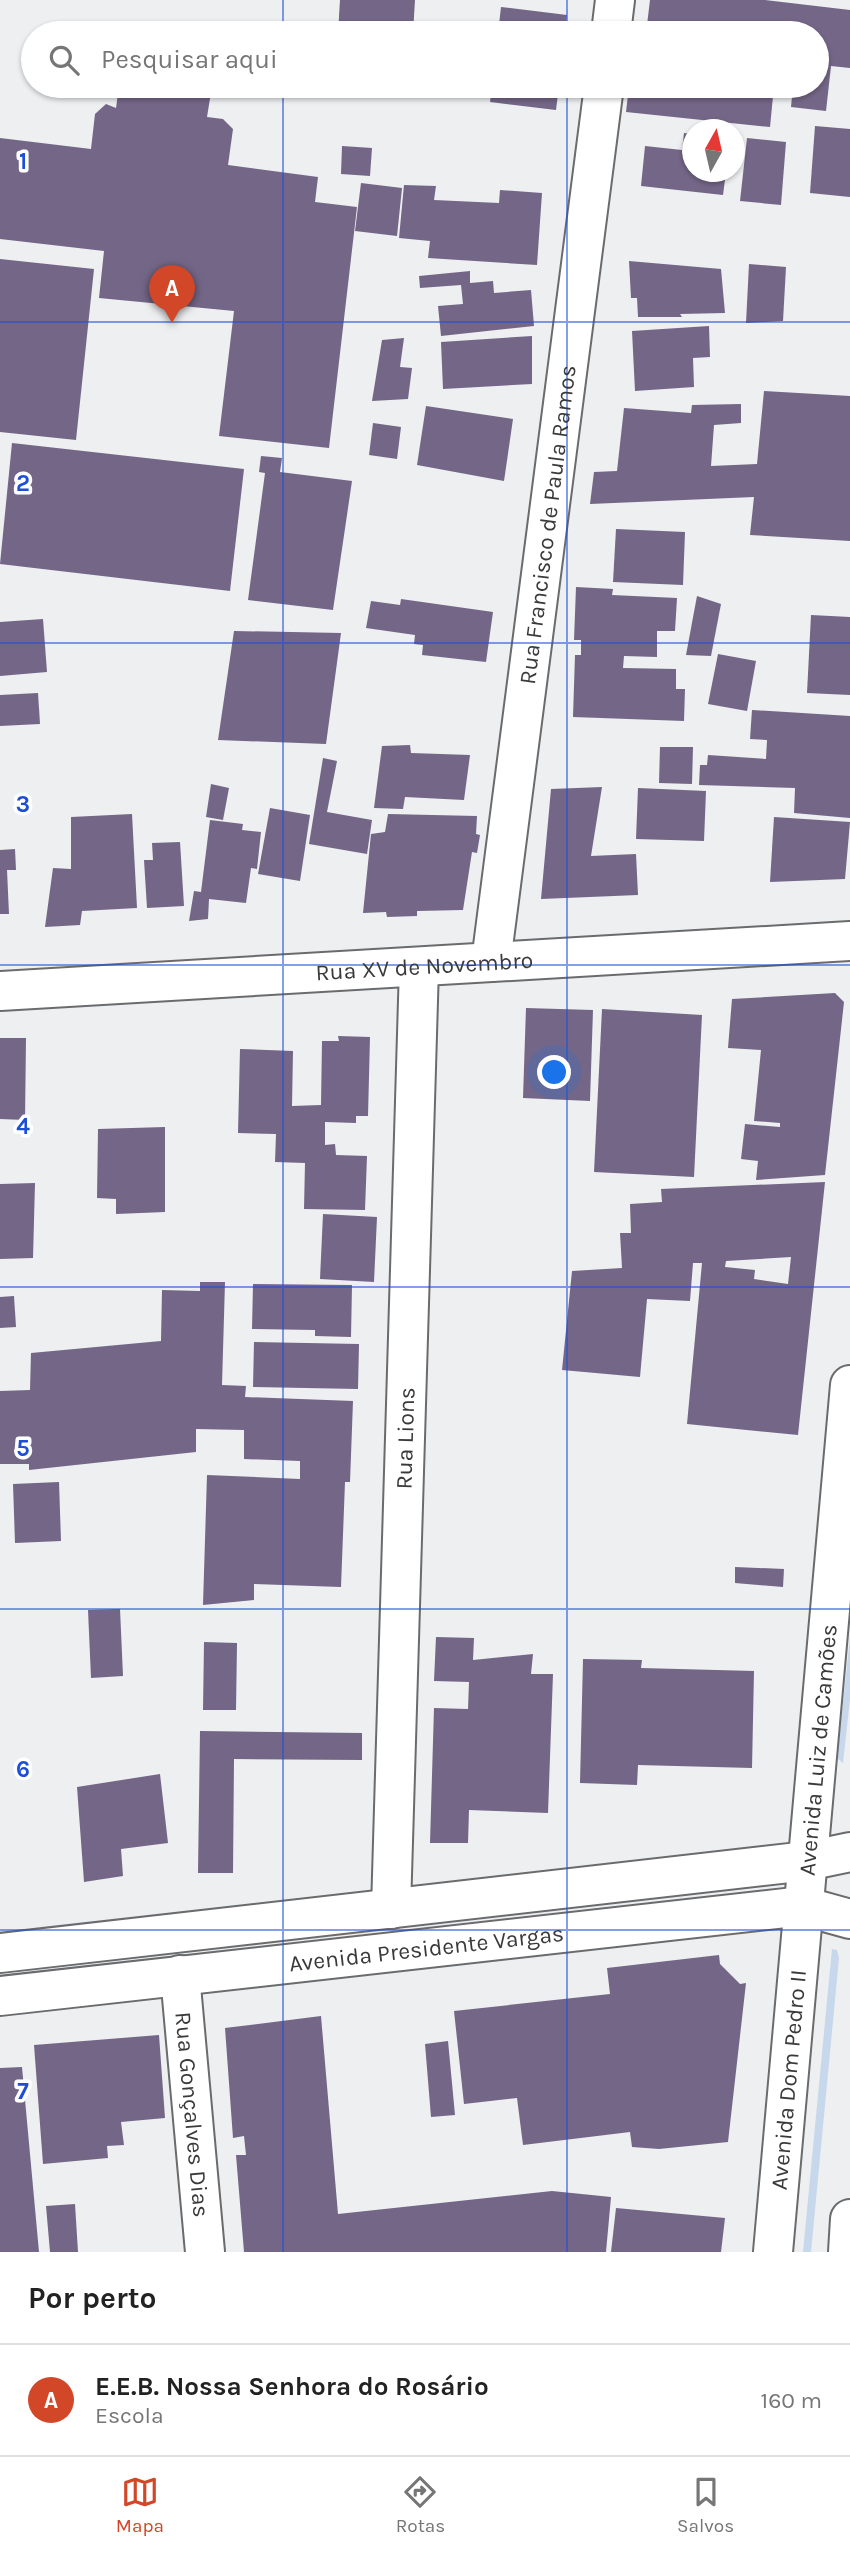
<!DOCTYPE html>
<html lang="pt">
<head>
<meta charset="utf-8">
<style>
  body { margin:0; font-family:Karla,sans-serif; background:#f6f6f6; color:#222 }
  .compass { position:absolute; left:682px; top:119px; width:63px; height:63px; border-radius:50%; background:#fff; box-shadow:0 2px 5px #0004; rotate:8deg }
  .you { position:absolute; left:555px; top:1073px; width:24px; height:24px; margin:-18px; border:5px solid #fff; border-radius:50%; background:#1a73e8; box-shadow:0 0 0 10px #1a73e833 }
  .badge { display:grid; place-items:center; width:46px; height:46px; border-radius:50%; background:#d14727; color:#fff; font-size:23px; font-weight:700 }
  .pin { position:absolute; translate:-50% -58px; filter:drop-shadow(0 2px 4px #0008) }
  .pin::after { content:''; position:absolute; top:37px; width:24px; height:21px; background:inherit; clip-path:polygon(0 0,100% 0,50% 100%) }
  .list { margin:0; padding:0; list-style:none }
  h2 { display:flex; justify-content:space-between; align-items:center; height:91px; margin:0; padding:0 28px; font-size:30px }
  h2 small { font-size:23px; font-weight:400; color:#767676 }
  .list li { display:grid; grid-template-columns:46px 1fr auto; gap:21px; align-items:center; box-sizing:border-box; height:112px; padding:0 28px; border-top:2px solid #e0e0e0 }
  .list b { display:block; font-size:26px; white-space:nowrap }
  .list p { margin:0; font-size:23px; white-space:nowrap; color:#767676 }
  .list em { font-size:23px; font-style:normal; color:#767676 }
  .icon { flex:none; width:38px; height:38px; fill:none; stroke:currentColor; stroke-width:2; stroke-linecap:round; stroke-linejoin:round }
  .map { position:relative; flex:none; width:850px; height:2252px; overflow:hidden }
  .search { position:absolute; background:#fff; box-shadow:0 2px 5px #0004; left:21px; right:21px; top:21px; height:77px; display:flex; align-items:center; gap:18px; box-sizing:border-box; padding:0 24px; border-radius:38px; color:#767676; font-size:26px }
  .sheet { height:203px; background:#fff }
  nav { display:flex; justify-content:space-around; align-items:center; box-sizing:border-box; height:98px; border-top:2px solid #e0e0e0; background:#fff; font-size:19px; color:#767676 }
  nav a { display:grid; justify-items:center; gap:4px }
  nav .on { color:#d14727 }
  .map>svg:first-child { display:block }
  .green { fill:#c7d7ec }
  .building { fill:#746687; fill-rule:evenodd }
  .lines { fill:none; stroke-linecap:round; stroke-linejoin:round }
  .minor-casing { stroke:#6a6b6d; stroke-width:42 }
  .tertiary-casing { stroke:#6a6b6d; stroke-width:42 }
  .primary-casing { stroke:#6a6b6d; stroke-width:42 }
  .minor { stroke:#fff; stroke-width:38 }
  .tertiary { stroke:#fff; stroke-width:38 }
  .primary { stroke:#fff; stroke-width:38 }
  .grid { fill:none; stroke:#1d4ed8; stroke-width:2; stroke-opacity:0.55 }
  .labels { text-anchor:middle; stroke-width:7; stroke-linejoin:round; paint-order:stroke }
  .street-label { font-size:23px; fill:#3a3a3b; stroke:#fff }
  .grid-label { font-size:23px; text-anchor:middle; font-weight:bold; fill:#1d4ed8; stroke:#fff; stroke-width:7; stroke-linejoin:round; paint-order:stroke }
</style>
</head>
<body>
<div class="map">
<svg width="850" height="2252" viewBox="0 0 850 2252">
  <rect width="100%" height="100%" fill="#edeff1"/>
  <g class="green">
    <polygon points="850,1638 850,1699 843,1763 837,1758"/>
    <polygon points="832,1949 837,1950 839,1958 811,2252 803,2252"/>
  </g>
  <g class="building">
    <polygon points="340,0 415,0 413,33 338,33"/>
    <polygon points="650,0 765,0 850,10 850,68 831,66 826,111 791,107 793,86 817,86 817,33 646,33"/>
    <polygon points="501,7 567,15 565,33 498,33"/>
    <polygon points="138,23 201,32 201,33 128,33"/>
    <polygon points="119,86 212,86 207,117 223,119 233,129 228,165 318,177 315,202 357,207 329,448 219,436 234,311 99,298 104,251 0,239 0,138 91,149 95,114 106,104 116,108"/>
    <polygon points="334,86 409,86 408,96 334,91"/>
    <polygon points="436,86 473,86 472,96 435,92"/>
    <polygon points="492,86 559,86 556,110 490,102"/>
    <polygon points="629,86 774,86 770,127 626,112"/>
    <polygon points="815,126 850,129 850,197 810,193"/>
    <polygon points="684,133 692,134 692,172 726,172 723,195 641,186 645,146 682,150"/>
    <polygon points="747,138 786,142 781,205 740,201"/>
    <polygon points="342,146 372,148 370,176 341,174"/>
    <polygon points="361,183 402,188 397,236 355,231"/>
    <polygon points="404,185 436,186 434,200 499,203 500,190 542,193 537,265 428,258 430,241 399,238"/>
    <polygon points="0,259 94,269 76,440 0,432"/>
    <polygon points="629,261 721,269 725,313 680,314 682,317 638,317 637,298 631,298"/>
    <polygon points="749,264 786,267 783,321 746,323"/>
    <polygon points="470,271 470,283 493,281 494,293 531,290 534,326 441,336 438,306 463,304 461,285 420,288 419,276"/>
    <polygon points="709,326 710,357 693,358 694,387 635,391 632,331"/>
    <polygon points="532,336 532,384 443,389 441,342"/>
    <polygon points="404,338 400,367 412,368 408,399 372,401 382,340"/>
    <polygon points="764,391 850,396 850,541 750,535 754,497 590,504 594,472 617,471 624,408 691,413 692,405 741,404 741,423 714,425 711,466 757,464"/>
    <polygon points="426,406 513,419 504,481 417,465"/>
    <polygon points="373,423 401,427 397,459 369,455"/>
    <polygon points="12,443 244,469 230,591 0,564"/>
    <polygon points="261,456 282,458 280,472 352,481 333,610 248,600 265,473 259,472"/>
    <polygon points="616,529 685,532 683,585 613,582"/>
    <polygon points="576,587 613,589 612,595 677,598 675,631 657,631 657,657 624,656 623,668 676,669 676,689 685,689 684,721 573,717 575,655 581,655 581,640 574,640"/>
    <polygon points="697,596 721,604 711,656 686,655"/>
    <polygon points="401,599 493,612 486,662 422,655 423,645 414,644 415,635 366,628 371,601 400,605"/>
    <polygon points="811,615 850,617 850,695 807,693"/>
    <polygon points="43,619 47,672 0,676 0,622"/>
    <polygon points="234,631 341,633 326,744 218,740"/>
    <polygon points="718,654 756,661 747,711 708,704"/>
    <polygon points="38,693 40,724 0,726 0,695"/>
    <polygon points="752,710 850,716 850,818 794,813 795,788 699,785 700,765 707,765 708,755 766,759 767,740 750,739"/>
    <polygon points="410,745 411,753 470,755 464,800 405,797 403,809 374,808 382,746"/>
    <polygon points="660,747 693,747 692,784 659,783"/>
    <polygon points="323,758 337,761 327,812 372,820 367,854 309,844"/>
    <polygon points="211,784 229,788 223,820 206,817"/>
    <polygon points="602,787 591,856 636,854 638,895 541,899 551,789"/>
    <polygon points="638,788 706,791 704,841 636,839"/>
    <polygon points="270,808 310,815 300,881 258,874"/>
    <polygon points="132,814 137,908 82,911 80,925 45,927 53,868 71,869 71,817"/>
    <polygon points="388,814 477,816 476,834 480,835 477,853 472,852 463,910 417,911 417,916 387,917 386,912 363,913 371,834 385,832"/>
    <polygon points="774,817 850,822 845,879 770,882"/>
    <polygon points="210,820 243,824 242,830 261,832 257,869 251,868 246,903 209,899 208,919 189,921 194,891 201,892"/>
    <polygon points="180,842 184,906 147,908 144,860 153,860 152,843"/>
    <polygon points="15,849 16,870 7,870 9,914 0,914 0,850"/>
    <polygon points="835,993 844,1002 825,1175 756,1180 758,1161 741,1159 745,1124 780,1127 780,1123 754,1121 761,1050 728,1048 732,999"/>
    <polygon points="526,1008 593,1010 590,1101 523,1098"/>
    <polygon points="602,1009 702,1015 694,1177 594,1172"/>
    <polygon points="338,1036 370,1037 368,1116 356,1116 356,1123 325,1122 325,1145 335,1144 336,1155 367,1156 365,1210 304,1209 305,1163 275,1162 276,1134 238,1133 240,1049 293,1051 292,1106 321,1105 322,1041 339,1041"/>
    <polygon points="0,1038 26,1038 25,1120 0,1119"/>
    <polygon points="165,1127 165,1212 116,1214 116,1199 97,1198 98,1129"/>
    <path d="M825 1182 798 1435 687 1424 702 1263H693L690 1301 647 1299 640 1377 562 1370 572 1271 622 1268 620 1233H631L630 1204 662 1202 661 1189ZM791 1257 788 1284 754 1279 755 1270 725 1267 726 1261Z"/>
    <polygon points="35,1183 33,1258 0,1259 0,1184"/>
    <polygon points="323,1214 377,1217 374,1282 320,1279"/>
    <polygon points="200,1282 225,1282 222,1385 246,1386 245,1397 353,1401 350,1482 345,1482 341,1587 254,1584 254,1600 203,1605 207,1475 300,1479 300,1461 244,1459 244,1430 196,1429 196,1452 29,1470 29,1464 0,1464 0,1391 30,1390 31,1353 161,1341 162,1290 200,1291"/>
    <polygon points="253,1284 352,1285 351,1337 315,1336 315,1330 252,1329"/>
    <polygon points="14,1296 16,1327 0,1328 0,1297"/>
    <polygon points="254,1342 359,1344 358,1389 253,1387"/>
    <polygon points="59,1482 61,1541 15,1543 13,1484"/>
    <polygon points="735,1567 784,1569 783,1587 735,1583"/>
    <polygon points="120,1609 123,1676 91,1678 88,1610"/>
    <polygon points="436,1637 474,1638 473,1660 533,1654 531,1674 553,1674 548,1813 469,1810 468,1843 430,1843 434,1708 468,1709 469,1682 434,1681"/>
    <polygon points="204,1642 237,1643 236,1710 203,1710"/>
    <polygon points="583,1659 642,1660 641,1668 754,1671 752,1768 638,1765 637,1785 580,1783"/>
    <polygon points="200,1731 362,1733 362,1760 234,1759 233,1873 198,1873"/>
    <polygon points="160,1774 168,1843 121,1849 123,1876 84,1882 77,1787"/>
    <polygon points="719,1955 720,1964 740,1984 746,1983 728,2142 659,2149 632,2147 630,2132 523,2145 517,2098 464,2104 454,2011 610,1994 607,1968"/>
    <polygon points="321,2016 338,2214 552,2191 611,2197 606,2252 244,2252 236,2155 246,2155 244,2136 233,2138 225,2028"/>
    <polygon points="159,2035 165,2118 121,2122 124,2145 107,2146 108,2158 43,2164 34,2045"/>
    <polygon points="448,2041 455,2115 431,2117 425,2044"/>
    <polygon points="22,2067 39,2252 0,2252 0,2068"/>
    <polygon points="75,2204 78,2252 50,2252 46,2206"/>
    <polygon points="616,2208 725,2218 721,2252 611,2252"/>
  </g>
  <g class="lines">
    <g class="minor-casing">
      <g id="minor">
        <polyline points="611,33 615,0"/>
        <path id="s1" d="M491 962 604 86"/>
        <path id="s2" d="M391 1909 419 967"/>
        <path id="s3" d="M180 1975 205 2252"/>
      </g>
    </g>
    <g class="tertiary-casing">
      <g id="tertiary">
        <path id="s4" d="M0 991 850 941"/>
      </g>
    </g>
    <g class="primary-casing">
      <g id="primary">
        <polyline points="0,1953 807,1861 850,1852"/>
        <path id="s5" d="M0 1996 803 1906 850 1919"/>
        <path id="s6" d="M773 2252 850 1385"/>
        <polyline points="848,2252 850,2219"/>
      </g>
    </g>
    <use href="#minor" class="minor"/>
    <use href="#tertiary" class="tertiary"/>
    <use href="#primary" class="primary"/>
  </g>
  <path class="grid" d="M283 0V33M567 0V33M283 86V2252M567 86V2252M0 322H850M0 643H850M0 965H850M0 1287H850M0 1609H850M0 1930H850"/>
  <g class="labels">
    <g class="street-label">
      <text dy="8" stroke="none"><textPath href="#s1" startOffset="441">Rua Francisco de Paula Ramos</textPath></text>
      <text dy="8" stroke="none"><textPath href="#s4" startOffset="425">Rua XV de Novembro</textPath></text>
      <text dy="8" stroke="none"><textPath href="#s2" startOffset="471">Rua Lions</textPath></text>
      <text dy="8" stroke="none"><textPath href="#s6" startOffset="504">Avenida Luiz de Camões</textPath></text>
      <text dy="8" stroke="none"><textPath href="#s5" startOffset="429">Avenida Presidente Vargas</textPath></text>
      <text dy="8" stroke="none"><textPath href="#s6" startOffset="173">Avenida Dom Pedro II</textPath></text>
      <text dy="8" stroke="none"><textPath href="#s3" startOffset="140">Rua Gonçalves Dias</textPath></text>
    </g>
  </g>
  <g class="grid-label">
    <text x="23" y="169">1</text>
    <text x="23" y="491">2</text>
    <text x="23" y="812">3</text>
    <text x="23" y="1134">4</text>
    <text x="23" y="1456">5</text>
    <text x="23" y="1777">6</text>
    <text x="23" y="2099">7</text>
  </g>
</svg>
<svg class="compass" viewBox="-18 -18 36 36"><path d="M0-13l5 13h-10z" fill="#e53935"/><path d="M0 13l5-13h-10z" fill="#767676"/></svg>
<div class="you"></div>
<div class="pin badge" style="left:172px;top:323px">A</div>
<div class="search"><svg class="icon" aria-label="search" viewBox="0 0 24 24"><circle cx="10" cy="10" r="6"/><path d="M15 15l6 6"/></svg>Pesquisar aqui</div>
</div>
<section class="sheet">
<h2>Por perto<small></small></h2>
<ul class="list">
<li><span class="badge">A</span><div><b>E.E.B. Nossa Senhora do Rosário</b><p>Escola</p></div><em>160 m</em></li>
</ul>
</section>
<nav>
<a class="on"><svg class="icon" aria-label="map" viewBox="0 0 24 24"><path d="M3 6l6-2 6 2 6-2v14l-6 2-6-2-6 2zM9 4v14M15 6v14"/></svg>Mapa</a>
<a><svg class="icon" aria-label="directions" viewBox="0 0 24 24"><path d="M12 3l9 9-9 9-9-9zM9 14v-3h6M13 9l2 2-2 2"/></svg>Rotas</a>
<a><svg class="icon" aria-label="saved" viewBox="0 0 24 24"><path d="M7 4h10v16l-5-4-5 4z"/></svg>Salvos</a>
</nav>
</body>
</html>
